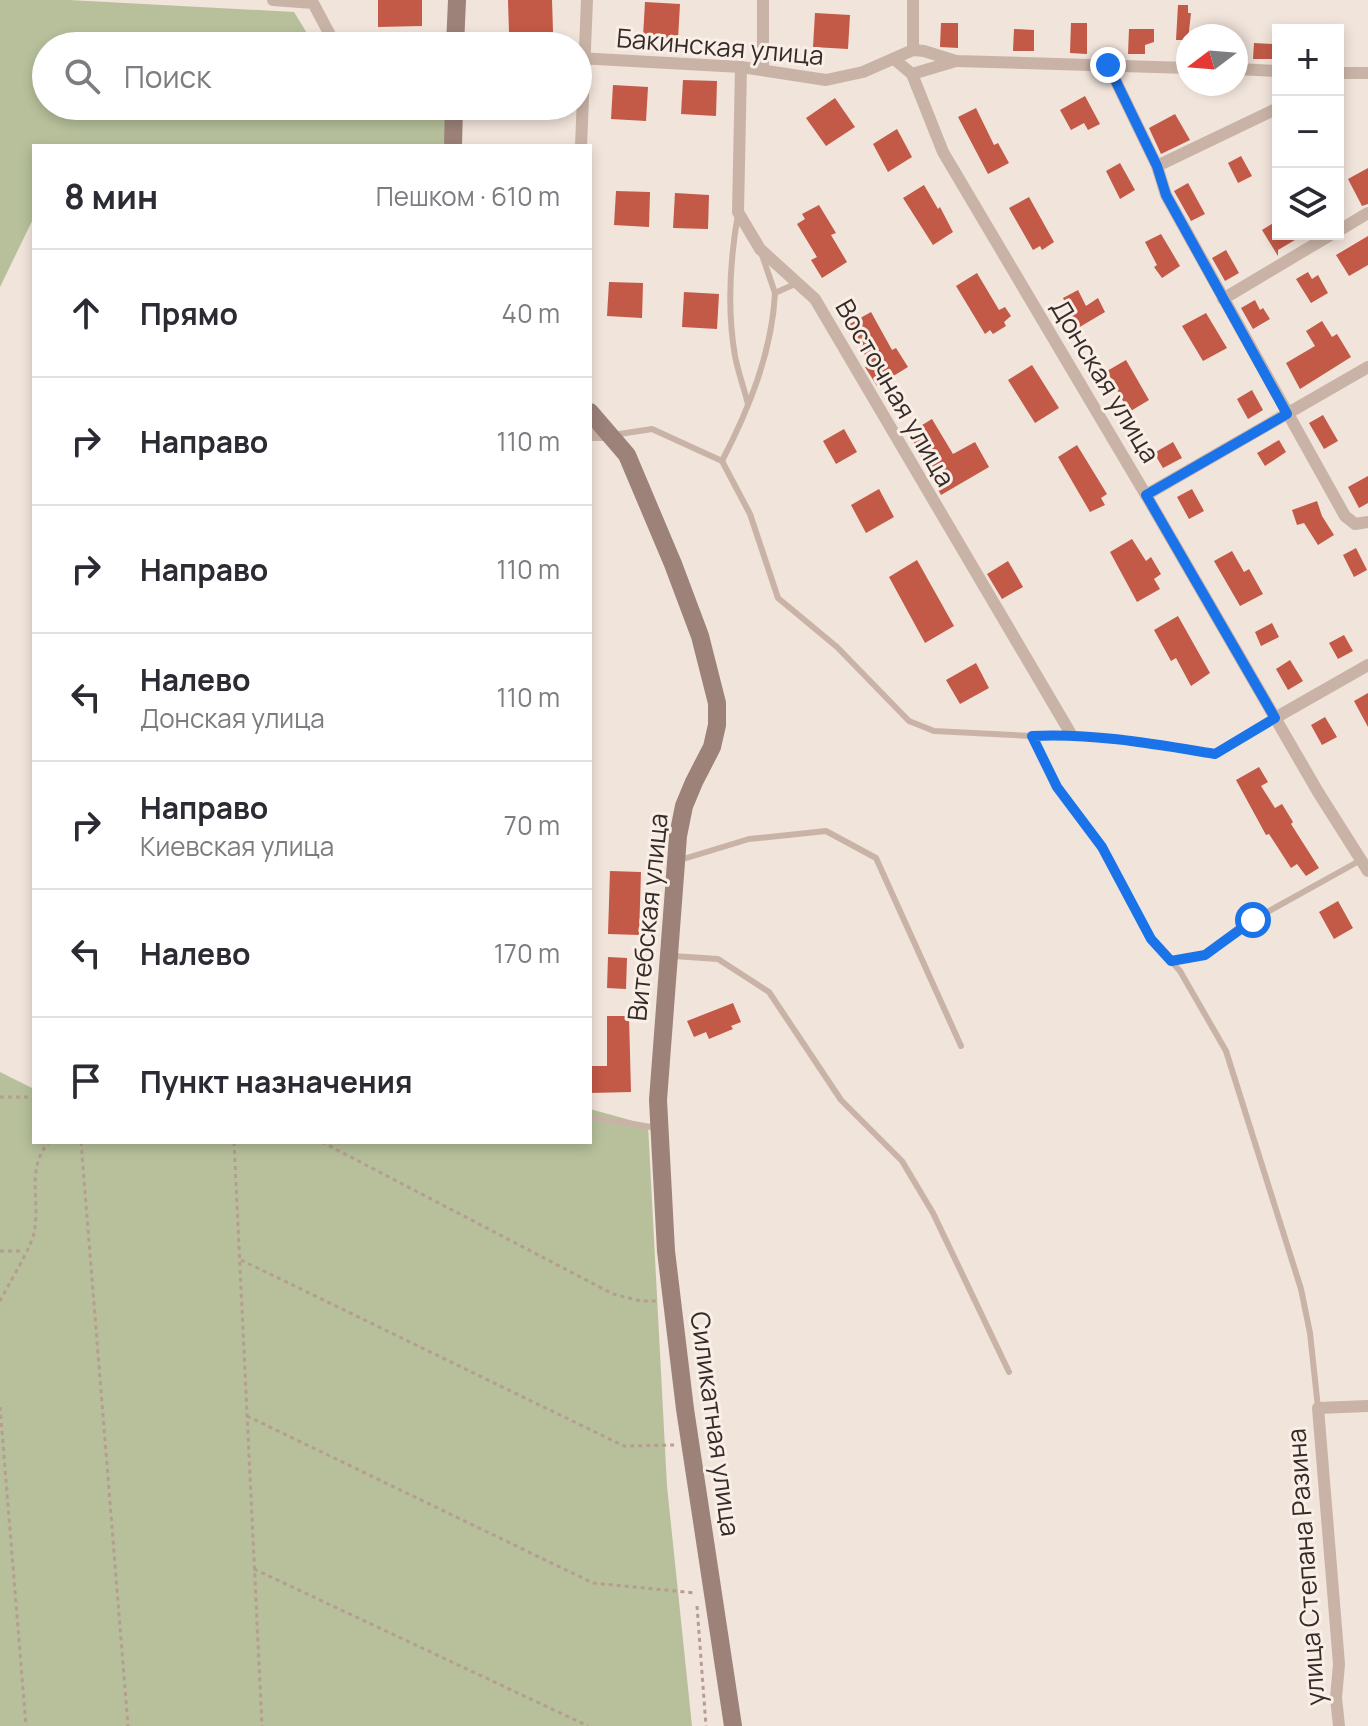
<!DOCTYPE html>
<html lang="ru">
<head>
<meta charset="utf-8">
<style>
  body { margin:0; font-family:Manrope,sans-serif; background:#f2f2f3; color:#2b2b33 }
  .controls { position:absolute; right:24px; top:24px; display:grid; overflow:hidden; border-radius:0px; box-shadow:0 4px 12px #0003 }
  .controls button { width:72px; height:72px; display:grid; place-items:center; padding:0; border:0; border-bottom:2px solid #e1e1e2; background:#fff; color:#2b2b33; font:40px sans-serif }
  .compass { position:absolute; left:1176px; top:24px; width:72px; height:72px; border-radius:50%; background:#fff; box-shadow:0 4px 12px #0003; rotate:254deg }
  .stop { position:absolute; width:24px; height:24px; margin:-18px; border:6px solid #1a73e8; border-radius:50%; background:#fff }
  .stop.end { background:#1a73e8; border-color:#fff; box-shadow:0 2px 8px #0008 }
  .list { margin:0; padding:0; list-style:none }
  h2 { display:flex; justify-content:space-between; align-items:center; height:104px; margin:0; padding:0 32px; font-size:34px }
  h2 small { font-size:26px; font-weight:400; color:#7c7c81 }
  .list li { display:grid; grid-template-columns:52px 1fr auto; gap:24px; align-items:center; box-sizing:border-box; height:128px; padding:0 32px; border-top:2px solid #e1e1e2 }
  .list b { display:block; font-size:30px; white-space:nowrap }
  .list p { margin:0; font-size:26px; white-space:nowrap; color:#7c7c81 }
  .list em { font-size:26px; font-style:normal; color:#7c7c81 }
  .icon { flex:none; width:44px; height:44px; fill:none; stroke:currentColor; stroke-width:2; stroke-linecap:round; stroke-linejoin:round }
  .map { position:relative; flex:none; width:1368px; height:1726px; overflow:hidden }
  .search { position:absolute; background:#fff; box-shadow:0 4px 12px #0003; left:32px; top:32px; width:560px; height:88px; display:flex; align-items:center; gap:20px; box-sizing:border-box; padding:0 28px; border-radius:44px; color:#7c7c81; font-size:30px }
  .panel { position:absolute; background:#fff; box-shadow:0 4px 12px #0003; left:32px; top:144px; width:560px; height:1000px; border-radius:0px }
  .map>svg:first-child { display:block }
  .green { fill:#b7c09b }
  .building { fill:#c35947 }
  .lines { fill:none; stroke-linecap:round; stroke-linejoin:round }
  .path { stroke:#b59d92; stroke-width:3; stroke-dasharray:4 4; stroke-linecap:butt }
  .lane { stroke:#c9b3a7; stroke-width:6 }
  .street { stroke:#c9b3a7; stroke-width:12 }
  .secondary { stroke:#9c8279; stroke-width:18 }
  .route { stroke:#1a73e8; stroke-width:10 }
  .labels { text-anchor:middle; stroke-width:6; stroke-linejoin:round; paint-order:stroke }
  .street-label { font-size:26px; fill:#362b28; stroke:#f9efe7 }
</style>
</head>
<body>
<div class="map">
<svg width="1368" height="1726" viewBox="0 0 1368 1726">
  <rect width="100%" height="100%" fill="#f1e4db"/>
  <g class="green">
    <polygon points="0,0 69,0 294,12 315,46 46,46 46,106 446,106 446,146 34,146 34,217 0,287"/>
    <polygon points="0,1072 34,1089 34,1142 590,1142 590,1109 648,1125 667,1486 692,1726 0,1726"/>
  </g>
  <g class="building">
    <polygon points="378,0 422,0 422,26 378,27"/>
    <polygon points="508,0 552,0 553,32 509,33"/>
    <polygon points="645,2 680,4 678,39 643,37"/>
    <polygon points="1178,5 1188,5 1188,13 1191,13 1188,40 1176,40"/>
    <polygon points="815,13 850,15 848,49 813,47"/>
    <polygon points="941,23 958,23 958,48 940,47"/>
    <polygon points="1071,23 1087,23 1087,54 1070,53"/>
    <polygon points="1014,29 1034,30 1034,51 1013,51"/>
    <polygon points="1129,29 1154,29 1154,42 1145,45 1145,54 1128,54"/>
    <polygon points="1254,43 1274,44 1274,59 1253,59"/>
    <polygon points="683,80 717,81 716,116 681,114"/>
    <polygon points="613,85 648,87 646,121 611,119"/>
    <polygon points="1085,96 1100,124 1088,130 1084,123 1071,130 1060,110"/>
    <polygon points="835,98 855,127 826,146 806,118"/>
    <polygon points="976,108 994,145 998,143 1009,163 988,174 958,117"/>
    <polygon points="1175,114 1190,140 1161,154 1149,128"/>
    <polygon points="897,129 912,157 888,172 873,144"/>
    <polygon points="1241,156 1252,176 1238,183 1228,163"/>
    <polygon points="1120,163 1135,190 1120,199 1106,171"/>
    <polygon points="1368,168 1368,204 1362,206 1348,179"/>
    <polygon points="1188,183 1205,214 1191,221 1174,191"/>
    <polygon points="924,185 938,209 940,207 953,232 933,245 903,198"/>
    <polygon points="616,191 650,192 649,227 614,225"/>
    <polygon points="675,193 709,195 708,229 673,228"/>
    <polygon points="1029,197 1054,242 1042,250 1040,246 1033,250 1009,208"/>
    <polygon points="819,205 836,233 831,235 847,262 822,278 811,260 817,257 797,224 805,219 802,214"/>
    <polygon points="1278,220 1278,234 1305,234 1278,250 1278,256 1262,230"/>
    <polygon points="1161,234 1180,266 1162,278 1154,267 1157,265 1145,242"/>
    <polygon points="1368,236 1368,265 1349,276 1336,255"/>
    <polygon points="1226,250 1239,273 1225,281 1212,258"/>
    <polygon points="1308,272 1312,279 1318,275 1328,293 1311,303 1296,279"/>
    <polygon points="977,273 999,310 1005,307 1011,316 1004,322 1006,326 993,334 990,330 985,334 956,286"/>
    <polygon points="609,282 643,283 642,318 607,316"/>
    <polygon points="1078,290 1086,306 1098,298 1105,312 1078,328 1063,298"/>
    <polygon points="684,292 719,294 717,329 682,327"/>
    <polygon points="1255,300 1260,310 1263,308 1270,319 1253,329 1241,308"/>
    <polygon points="871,312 892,350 896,348 908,367 877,386 865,367 870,364 848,325"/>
    <polygon points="1206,313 1227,348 1203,361 1182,326"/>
    <polygon points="1322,321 1332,337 1337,334 1351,357 1300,389 1286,363 1315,346 1306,331"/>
    <polygon points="1126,360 1149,400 1129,412 1107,371"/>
    <polygon points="1032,365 1059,408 1035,423 1008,380"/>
    <polygon points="1252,390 1263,410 1248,419 1237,399"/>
    <polygon points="1323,415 1338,441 1324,449 1309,423"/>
    <polygon points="932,419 953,454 975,442 989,467 941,495 909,433"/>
    <polygon points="844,429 857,452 836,464 823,441"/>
    <polygon points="1279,440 1286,452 1265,466 1257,453"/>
    <polygon points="1173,442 1182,458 1163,468 1154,453"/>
    <polygon points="1077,445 1107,494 1101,498 1105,505 1090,512 1058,457"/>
    <polygon points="1368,476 1368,503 1359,508 1348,487"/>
    <polygon points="879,489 894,517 866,533 851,505"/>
    <polygon points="1192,489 1204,511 1189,519 1177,497"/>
    <polygon points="1317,501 1322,516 1334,535 1318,545 1304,523 1297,525 1292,510"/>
    <polygon points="1132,539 1146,561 1151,557 1161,574 1154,579 1160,589 1137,602 1110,552"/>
    <polygon points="1356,548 1367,570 1354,577 1343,555"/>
    <polygon points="1232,551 1244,572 1249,569 1263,594 1240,606 1214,561"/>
    <polygon points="917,560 954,626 925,643 889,577"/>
    <polygon points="1008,561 1023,587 1002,599 987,574"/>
    <polygon points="1178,616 1210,673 1191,686 1176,658 1171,661 1154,630"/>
    <polygon points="1272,623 1279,637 1261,646 1255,632"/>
    <polygon points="1344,635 1353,651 1338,659 1329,643"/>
    <polygon points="1290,660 1303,681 1288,690 1276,669"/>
    <polygon points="976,663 989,688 960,704 946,680"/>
    <polygon points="1368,693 1368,727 1354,701"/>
    <polygon points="1325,717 1337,737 1322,745 1311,725"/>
    <polygon points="1259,767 1268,782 1261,786 1275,808 1282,804 1293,822 1291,824 1319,868 1306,876 1297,864 1291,868 1269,834 1266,835 1236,780"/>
    <polygon points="610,871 641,872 639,935 608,934"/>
    <polygon points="1338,901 1353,928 1334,939 1319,912"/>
    <polygon points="608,957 627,958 626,989 607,988"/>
    <polygon points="733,1003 741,1022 731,1026 733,1029 709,1039 706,1032 694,1037 687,1021"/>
    <polygon points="607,1016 629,1016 631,1092 590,1093 590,1066 607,1066"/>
  </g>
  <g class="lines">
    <g class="path">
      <polyline points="78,113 193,111 223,106"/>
      <polyline points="0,1097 34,1097"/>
      <polyline points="81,1142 128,1726"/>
      <polyline points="234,1142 262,1726"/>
      <polyline points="322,1142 613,1294 641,1301 657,1301"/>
      <polyline points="0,1251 24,1251"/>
      <polyline points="241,1260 624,1446 674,1445"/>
      <path d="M0 1301C8 1285 31 1248 34 1233 41 1202 25 1169 49 1142"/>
      <polyline points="0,1407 26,1726"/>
      <polyline points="247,1416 593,1583 696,1593"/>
      <polyline points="254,1569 588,1726"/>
      <polyline points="697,1606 706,1726"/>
    </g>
    <g class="lane">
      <path d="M738 214C730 260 727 310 735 356 738 372 744 388 748 404"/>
      <polyline points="762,255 775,293"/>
      <path d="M613 435 652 429 722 461C749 409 772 352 775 293L795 284"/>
      <polyline points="722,461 750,514 778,598 837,647 909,721 934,731 1032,736 1071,734 1141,742 1215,754 1275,718"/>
      <polyline points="1032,736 1057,787 1102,847 1151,939 1180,971 1226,1051 1301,1289 1310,1333 1318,1408"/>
      <polyline points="680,860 749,839 826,831 876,858 961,1046"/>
      <polyline points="673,956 718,959 769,992 841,1100 902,1161 933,1213 1009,1372"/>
      <polyline points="1171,961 1205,955 1253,920 1361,860"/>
      <polyline points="590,1117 657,1128"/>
    </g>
    <g class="street">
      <polyline points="273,0 313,3 336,46"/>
      <polyline points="913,50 913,0"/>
      <polyline points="578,58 741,67 826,80 863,72 913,50 924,51 956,61 1188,68"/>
      <polyline points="894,59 912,74 956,61"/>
      <polyline points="1108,65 1157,166 1166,195 1345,516 1355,524 1368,522"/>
      <polyline points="741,67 738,212 760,249 815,299 1071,734"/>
      <polyline points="1236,69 1278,71"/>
      <polyline points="763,70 763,0"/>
      <polyline points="1338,73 1368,73"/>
      <polyline points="912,74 943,152 1146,495 1318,792 1368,871"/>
      <polyline points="581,146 587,0"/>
      <polyline points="1157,166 1278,108"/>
      <polyline points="1338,231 1368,213"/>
      <polyline points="1223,299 1332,234"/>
      <polyline points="590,435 610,435"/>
      <polyline points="1146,495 1368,367"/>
      <polyline points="1275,718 1368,665"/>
      <polyline points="1339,1726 1336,1698 1339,1664 1318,1408 1368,1406"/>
    </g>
    <g class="secondary">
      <polyline points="455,46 457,0"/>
      <polyline points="453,146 454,106"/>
      <polyline points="590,412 627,455 673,564 700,636 717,703 717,725 712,747 694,782 684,806 678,836 658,1100 666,1251 685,1409 733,1726"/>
    </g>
  </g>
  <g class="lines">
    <path class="route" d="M1108 65 1157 166 1166 195 1287 414 1146 495 1275 718 1215 754C1154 744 1094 733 1032 736L1057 787 1102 847 1151 939 1171 961 1205 955 1253 920"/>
  </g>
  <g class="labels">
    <g class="street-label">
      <text transform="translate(720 47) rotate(5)" y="9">Бакинская улица</text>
      <text transform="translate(1105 381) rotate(59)" y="9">Донская улица</text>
      <text transform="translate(895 393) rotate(60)" y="9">Восточная улица</text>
      <text transform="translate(648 917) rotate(-84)" y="9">Витебская улица</text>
      <text transform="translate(715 1424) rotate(82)" y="9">Силикатная улица</text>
      <text transform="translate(1306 1567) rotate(-94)" y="9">улица Степана Разина</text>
    </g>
  </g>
</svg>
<div class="controls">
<button>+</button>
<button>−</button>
<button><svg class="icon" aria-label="layers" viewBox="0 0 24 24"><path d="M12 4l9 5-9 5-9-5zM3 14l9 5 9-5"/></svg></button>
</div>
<svg class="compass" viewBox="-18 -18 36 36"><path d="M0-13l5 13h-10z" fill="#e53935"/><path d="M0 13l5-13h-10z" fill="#7c7c81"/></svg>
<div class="stop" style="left:1253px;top:920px"></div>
<div class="stop end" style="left:1108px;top:65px"></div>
<div class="search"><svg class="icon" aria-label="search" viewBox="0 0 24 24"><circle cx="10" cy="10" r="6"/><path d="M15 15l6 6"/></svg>Поиск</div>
<section class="panel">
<h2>8 мин<small>Пешком · 610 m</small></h2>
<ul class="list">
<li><svg class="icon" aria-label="ahead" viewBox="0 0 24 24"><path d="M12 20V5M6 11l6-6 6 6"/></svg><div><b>Прямо</b></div><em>40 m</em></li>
<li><svg class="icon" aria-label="right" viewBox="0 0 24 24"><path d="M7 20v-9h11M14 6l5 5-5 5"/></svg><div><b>Направо</b></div><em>110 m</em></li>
<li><svg class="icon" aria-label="right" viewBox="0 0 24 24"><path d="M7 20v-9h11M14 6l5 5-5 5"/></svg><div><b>Направо</b></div><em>110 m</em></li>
<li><svg class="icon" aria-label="left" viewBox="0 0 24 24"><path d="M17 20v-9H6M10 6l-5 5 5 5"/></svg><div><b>Налево</b><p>Донская улица</p></div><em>110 m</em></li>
<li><svg class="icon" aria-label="right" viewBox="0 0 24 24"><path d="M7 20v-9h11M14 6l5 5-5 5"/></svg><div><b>Направо</b><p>Киевская улица</p></div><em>70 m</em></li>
<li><svg class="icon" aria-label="left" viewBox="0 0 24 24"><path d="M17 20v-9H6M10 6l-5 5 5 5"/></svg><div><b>Налево</b></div><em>170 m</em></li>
<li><svg class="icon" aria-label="arrive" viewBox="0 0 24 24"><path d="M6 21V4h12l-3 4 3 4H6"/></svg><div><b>Пункт назначения</b></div></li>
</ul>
</section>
</div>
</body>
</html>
